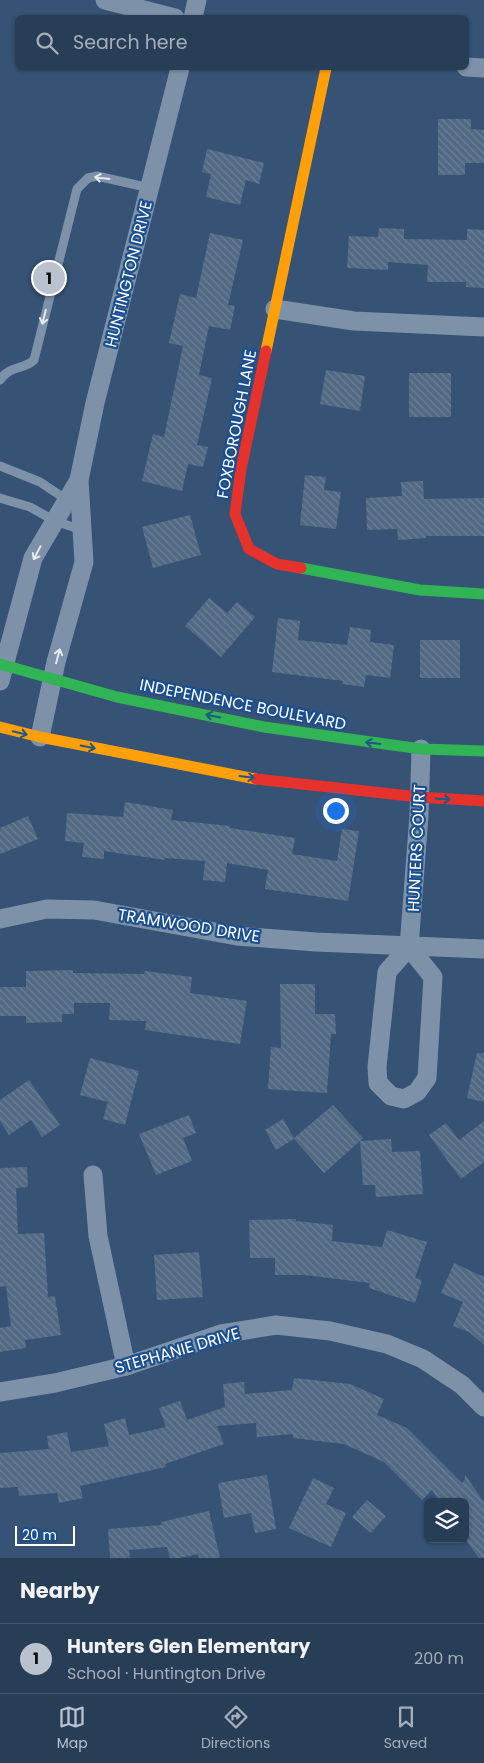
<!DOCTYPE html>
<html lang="en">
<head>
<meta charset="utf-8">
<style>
  body { margin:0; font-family:Poppins,sans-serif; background:#344961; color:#f1f3f6 }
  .controls { position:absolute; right:15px; bottom:15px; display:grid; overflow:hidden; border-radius:8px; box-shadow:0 1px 4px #0004 }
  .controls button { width:45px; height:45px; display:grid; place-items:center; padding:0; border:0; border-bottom:1px solid #44576d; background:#283e57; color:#f1f3f6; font:25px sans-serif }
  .scale { position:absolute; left:15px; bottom:12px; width:60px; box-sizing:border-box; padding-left:5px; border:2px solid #fff; border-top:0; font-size:14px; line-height:18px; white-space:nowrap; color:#fff; -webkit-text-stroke:4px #1b4f8f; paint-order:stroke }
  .you { position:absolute; left:335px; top:810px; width:18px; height:18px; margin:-12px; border:4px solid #fff; border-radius:50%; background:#1a73e8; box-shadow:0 0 0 8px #1a73e833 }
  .badge { display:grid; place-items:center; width:32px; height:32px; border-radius:50%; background:#b9c2ce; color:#111; font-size:16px; font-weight:700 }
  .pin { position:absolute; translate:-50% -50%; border:2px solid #fff; box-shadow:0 1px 5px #0006 }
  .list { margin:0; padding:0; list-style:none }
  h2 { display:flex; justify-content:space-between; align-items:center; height:65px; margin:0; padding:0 20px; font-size:21px }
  h2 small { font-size:16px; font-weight:400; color:#a5aeba }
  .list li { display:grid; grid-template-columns:32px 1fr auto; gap:15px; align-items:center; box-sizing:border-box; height:70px; padding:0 20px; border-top:1px solid #44576d }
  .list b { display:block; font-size:19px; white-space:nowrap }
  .list p { margin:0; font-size:16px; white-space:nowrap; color:#a5aeba }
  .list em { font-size:16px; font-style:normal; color:#a5aeba }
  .icon { flex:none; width:28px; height:28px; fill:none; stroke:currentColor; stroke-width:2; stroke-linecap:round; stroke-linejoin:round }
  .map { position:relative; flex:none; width:484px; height:1558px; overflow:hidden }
  .search { position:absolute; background:#283e57; box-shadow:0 1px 4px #0004; left:15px; right:15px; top:15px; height:55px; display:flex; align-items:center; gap:12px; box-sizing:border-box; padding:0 18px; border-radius:8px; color:#a5aeba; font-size:19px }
  .sheet { height:135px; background:#283e57 }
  nav { display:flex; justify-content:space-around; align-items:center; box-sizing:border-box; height:70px; border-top:1px solid #44576d; background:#283e57; font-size:14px; color:#a5aeba }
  nav a { display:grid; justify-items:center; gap:2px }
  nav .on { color:#b9c2ce }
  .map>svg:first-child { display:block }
  .building { fill:url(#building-back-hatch) }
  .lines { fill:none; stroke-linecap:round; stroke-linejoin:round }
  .lane { stroke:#7d92a8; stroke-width:9 }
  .street { stroke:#7d92a8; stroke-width:19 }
  .fast { stroke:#30b455; stroke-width:11 }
  .slow { stroke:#ff9f0a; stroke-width:11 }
  .jam { stroke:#e5322d; stroke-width:11 }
  .oneway { stroke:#e5e9ee }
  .oneway2 { stroke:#1d5989 }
  .labels { text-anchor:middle; stroke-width:4.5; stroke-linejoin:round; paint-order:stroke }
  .street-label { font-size:16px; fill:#fff; stroke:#1b4f8f }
</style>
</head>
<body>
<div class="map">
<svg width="484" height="1558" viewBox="0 0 484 1558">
  <defs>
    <pattern id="building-back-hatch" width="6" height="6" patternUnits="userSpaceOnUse" patternTransform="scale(1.25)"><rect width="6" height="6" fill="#526984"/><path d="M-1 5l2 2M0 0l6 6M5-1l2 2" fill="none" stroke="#6c8096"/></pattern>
  </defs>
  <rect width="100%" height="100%" fill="#365274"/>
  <g class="building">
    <polygon points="438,119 471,119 471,129 484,130 484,163 465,163 465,175 438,175"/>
    <polygon points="207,149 264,163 259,184 246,180 240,205 206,197 211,174 202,172"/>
    <polygon points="379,228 404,229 404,239 467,240 467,229 484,230 484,288 466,287 466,282 427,282 428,265 388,262 388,270 347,268 349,236 378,237"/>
    <polygon points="210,233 243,240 228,305 235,306 230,330 209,326 199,375 212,378 197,445 208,447 203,467 188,464 182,491 142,481 153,434 164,437 183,346 169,343 180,294 196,298"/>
    <polygon points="326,370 365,376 360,411 320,404"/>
    <rect x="409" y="373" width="42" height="44"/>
    <polygon points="305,475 326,477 324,490 341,492 336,529 300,525"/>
    <polygon points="423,481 424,499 484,498 484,536 426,536 426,538 398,540 397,529 367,530 366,498 402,496 401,482"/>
    <polygon points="190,515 201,555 153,568 142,527"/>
    <polygon points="209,598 227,613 237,602 255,617 221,657 185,626"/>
    <polygon points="278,618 300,621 298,640 347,645 350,627 371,630 370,642 394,645 390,678 366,675 364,687 342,684 343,681 272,672"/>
    <rect x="420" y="640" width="40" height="38"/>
    <polygon points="125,802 173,810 171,820 230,826 230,828 295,838 292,854 337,861 342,829 359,831 348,901 265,889 268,870 227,863 225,882 203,880 205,861 165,858 165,860 104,851 104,859 82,857 84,843 65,841 67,813 123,817"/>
    <polygon points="28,816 38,839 0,854 0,828"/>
    <polygon points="73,970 73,973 144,974 145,971 192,977 190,993 247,1001 240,1044 145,1030 146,1021 109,1020 110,1003 74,1003 74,1014 62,1014 62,1022 26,1023 26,1016 0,1016 0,987 26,987 26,971"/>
    <polygon points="280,984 315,984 315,1014 335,1014 336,1034 331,1034 327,1093 268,1089 271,1047 281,1048"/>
    <polygon points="477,1053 484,1053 484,1102 467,1098"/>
    <polygon points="90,1058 139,1071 125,1125 103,1119 108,1102 80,1095"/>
    <polygon points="29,1080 60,1125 42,1137 31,1120 9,1135 0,1121 0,1100"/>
    <polygon points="333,1105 363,1138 360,1141 391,1139 392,1152 420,1151 423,1194 376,1197 375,1185 363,1185 360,1141 324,1173 294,1139 276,1150 265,1130 283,1119 294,1138"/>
    <polygon points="189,1115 196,1133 183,1138 192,1161 156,1175 139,1134"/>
    <polygon points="484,1121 484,1162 461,1179 429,1135 446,1123 459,1140"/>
    <polygon points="27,1167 28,1187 16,1188 18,1234 44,1233 48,1297 55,1296 61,1335 25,1340 26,1348 0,1352 0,1328 11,1326 6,1286 0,1287 0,1168"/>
    <polygon points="296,1219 296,1221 333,1225 332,1241 382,1247 387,1230 427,1242 415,1278 422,1280 415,1303 369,1288 370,1283 304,1275 275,1275 275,1258 250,1258 249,1220"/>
    <polygon points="199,1252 203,1297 157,1300 154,1255"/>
    <polygon points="454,1263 484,1277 484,1345 469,1332 453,1326 463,1302 441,1293"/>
    <polygon points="294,1378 350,1384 384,1399 377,1415 407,1428 462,1483 465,1480 465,1475 484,1502 484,1558 479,1558 465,1539 465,1502 440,1502 432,1490 422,1500 384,1462 344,1444 293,1438 293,1434 257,1437 256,1423 217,1426 224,1444 165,1464 166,1467 80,1486 83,1498 59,1503 57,1493 19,1496 18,1487 0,1488 0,1453 49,1449 47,1436 67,1432 71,1452 109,1446 104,1424 125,1418 129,1435 166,1427 159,1408 180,1401 187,1420 225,1407 223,1384 244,1382 245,1394 292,1390"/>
    <polygon points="267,1475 276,1529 255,1533 251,1513 224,1518 218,1483"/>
    <polygon points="313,1478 334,1488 326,1504 346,1513 331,1547 289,1528"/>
    <polygon points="367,1500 386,1516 371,1533 352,1517"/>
    <polygon points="209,1511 220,1558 199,1558 198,1554 180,1558 170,1558 167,1547 129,1550 130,1558 110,1558 108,1529 162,1525 161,1522"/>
  </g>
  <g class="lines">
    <g class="lane">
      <path d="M0 380C10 365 24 370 34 360L77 189 88 178 97 176 150 188"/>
      <polyline points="0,466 40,482 67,500"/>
      <polyline points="0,498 30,507 55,521 82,530"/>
    </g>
    <g class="street">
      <polyline points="105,0 175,18"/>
      <polyline points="193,18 197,0"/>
      <polyline points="466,67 484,68"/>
      <polyline points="275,309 354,321 484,327"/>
      <polyline points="0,681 33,558 79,480"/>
      <polyline points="40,737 56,662 84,562 79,480 95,403 180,68"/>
      <polyline points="0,919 47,909 94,910 237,936 316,942 484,949"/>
      <polyline points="409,947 433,977 427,1078 417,1092 404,1099 391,1096 378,1083 377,1067 387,972 409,947 419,815 421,749"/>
      <polyline points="93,1175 98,1236 126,1366"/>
      <polyline points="0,1392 55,1383 126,1366 221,1334 276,1325 330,1331 387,1344 423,1359 462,1385 484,1407"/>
    </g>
    <g class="fast">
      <polyline points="301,568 420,590 484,594"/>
      <polyline points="0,664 117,697 264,727 421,749 484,751"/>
    </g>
    <g class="slow">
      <polyline points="266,351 326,68"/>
      <polyline points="0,727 40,737 256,779"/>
    </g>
    <g class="jam">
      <polyline points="266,351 241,469 235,514 249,549 277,564 301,568"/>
      <polyline points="256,779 419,797 484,801"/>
    </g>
  </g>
  <defs><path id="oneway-shaft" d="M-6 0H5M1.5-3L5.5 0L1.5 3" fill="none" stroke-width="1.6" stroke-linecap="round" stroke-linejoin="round" transform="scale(1.25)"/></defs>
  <g class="oneway">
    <use href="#oneway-shaft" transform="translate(102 178) rotate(-173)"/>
    <use href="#oneway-shaft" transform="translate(44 317) rotate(104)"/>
    <use href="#oneway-shaft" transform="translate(37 553) rotate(118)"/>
    <use href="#oneway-shaft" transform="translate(58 656) rotate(-75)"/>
  </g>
  <g class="oneway2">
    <use href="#oneway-shaft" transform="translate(213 716) rotate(-168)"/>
    <use href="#oneway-shaft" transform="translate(20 733) rotate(14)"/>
    <use href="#oneway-shaft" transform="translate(373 743) rotate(-173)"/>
    <use href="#oneway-shaft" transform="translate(88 747) rotate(11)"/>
    <use href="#oneway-shaft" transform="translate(247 777) rotate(7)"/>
    <use href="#oneway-shaft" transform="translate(443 799) rotate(4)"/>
  </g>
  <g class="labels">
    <g class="street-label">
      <text transform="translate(128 274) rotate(-76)" y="6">HUNTINGTON DRIVE</text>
      <text transform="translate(236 424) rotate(-79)" y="6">FOXBOROUGH LANE</text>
      <text transform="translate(243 704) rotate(11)" y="6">INDEPENDENCE BOULEVARD</text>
      <text transform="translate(416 848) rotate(-87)" y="6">HUNTERS COURT</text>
      <text transform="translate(189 925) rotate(9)" y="6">TRAMWOOD DRIVE</text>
      <text transform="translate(177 1350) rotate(-16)" y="6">STEPHANIE DRIVE</text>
    </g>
  </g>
</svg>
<div class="controls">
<button><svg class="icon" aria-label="layers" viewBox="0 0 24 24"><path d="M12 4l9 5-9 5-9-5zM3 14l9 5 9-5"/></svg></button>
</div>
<div class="scale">20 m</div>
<div class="you"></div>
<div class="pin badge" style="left:49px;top:278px">1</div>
<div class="search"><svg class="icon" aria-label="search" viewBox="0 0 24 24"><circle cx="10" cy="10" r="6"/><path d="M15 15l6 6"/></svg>Search here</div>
</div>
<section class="sheet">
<h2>Nearby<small></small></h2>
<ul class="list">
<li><span class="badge">1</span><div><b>Hunters Glen Elementary</b><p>School · Huntington Drive</p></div><em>200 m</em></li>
</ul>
</section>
<nav>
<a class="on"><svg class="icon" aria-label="map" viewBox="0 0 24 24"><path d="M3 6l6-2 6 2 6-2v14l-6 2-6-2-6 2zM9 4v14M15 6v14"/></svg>Map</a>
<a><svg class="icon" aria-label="directions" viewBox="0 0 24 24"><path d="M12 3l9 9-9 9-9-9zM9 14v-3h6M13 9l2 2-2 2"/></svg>Directions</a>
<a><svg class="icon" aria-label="saved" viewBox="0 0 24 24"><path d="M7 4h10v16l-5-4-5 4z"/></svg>Saved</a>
</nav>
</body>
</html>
